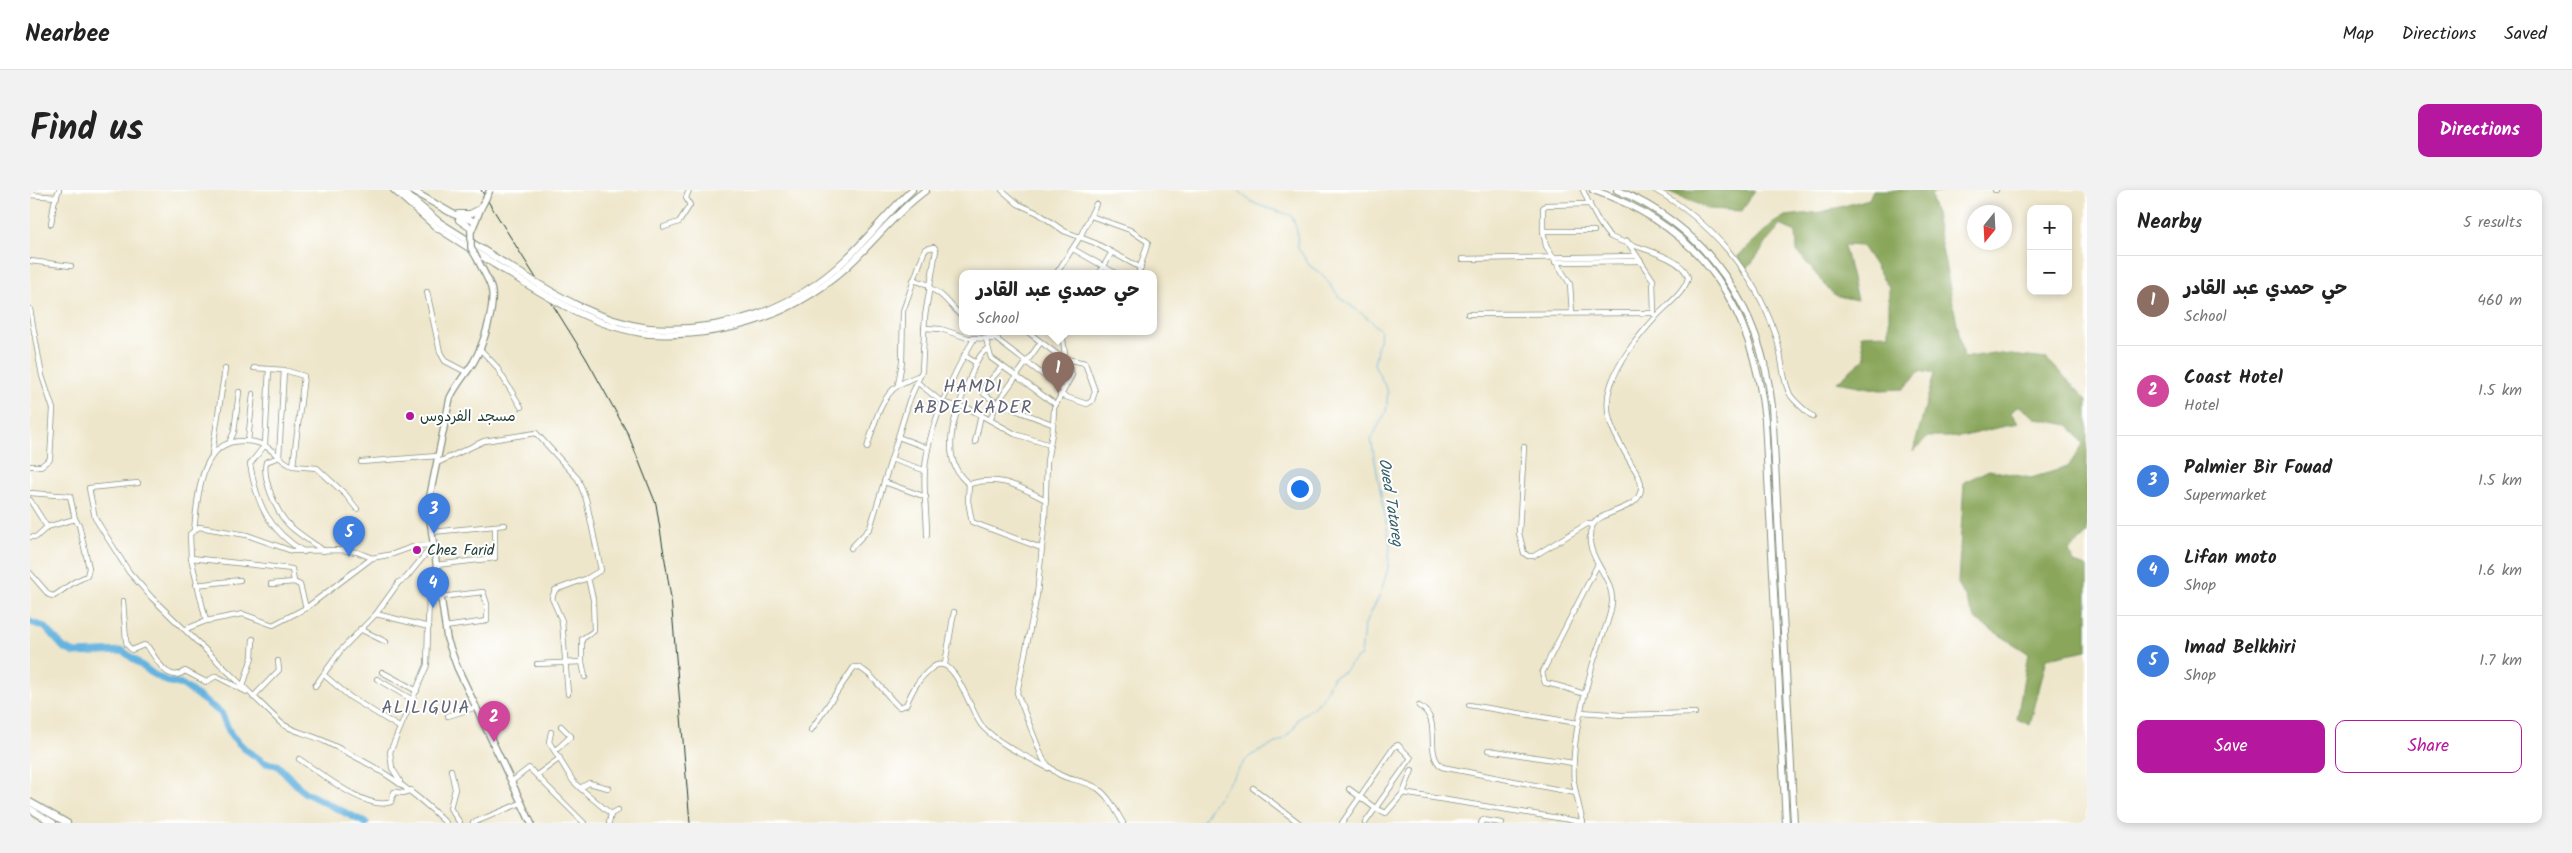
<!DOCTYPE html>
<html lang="en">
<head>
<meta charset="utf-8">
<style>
  body { margin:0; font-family:Kalam,"Playpen Sans Arabic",sans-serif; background:#f2f2f2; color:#222 }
  .controls { position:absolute; right:15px; top:15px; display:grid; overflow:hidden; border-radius:10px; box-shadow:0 2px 8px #0003 }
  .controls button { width:45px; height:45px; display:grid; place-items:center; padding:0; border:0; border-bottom:1px solid #e0e0e0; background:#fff; color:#222; font:25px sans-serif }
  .compass { position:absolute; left:1937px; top:15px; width:45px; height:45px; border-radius:50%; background:#fff; box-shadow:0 2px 8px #0003; rotate:198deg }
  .you { position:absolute; left:1269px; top:298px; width:18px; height:18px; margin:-12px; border:4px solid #fff; border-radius:50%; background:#1a73e8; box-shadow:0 0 0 8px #1a73e833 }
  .badge { display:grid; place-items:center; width:32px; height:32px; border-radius:50%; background:#b5179e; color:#fff; font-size:16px; font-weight:700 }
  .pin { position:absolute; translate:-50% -41px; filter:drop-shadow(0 1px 2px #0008) }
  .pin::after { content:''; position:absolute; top:26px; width:18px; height:15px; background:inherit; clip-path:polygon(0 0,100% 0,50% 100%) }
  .popup { position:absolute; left:929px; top:80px; width:198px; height:65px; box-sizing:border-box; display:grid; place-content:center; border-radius:10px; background:#fff; filter:drop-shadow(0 1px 4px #0005); font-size:16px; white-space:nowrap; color:#767676 }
  .popup b { font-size:19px; color:#222 }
  .popup::after { content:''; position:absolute; left:50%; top:100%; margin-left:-10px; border:10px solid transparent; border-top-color:#fff }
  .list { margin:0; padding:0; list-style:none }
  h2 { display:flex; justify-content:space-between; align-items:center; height:65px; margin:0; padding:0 20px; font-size:21px }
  h2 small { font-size:16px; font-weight:400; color:#767676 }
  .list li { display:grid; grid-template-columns:32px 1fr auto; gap:15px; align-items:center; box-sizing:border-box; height:90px; padding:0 20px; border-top:1px solid #e0e0e0 }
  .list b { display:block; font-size:19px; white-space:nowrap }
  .list p { margin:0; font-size:16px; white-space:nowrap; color:#767676 }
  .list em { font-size:16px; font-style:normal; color:#767676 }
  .actions { display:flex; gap:10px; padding:15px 20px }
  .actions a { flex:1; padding:11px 0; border:1px solid #b5179e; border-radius:10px; text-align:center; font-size:18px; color:#b5179e }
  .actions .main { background:#b5179e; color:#fff }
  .map { position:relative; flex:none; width:2057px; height:633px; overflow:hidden; border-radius:10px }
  header { display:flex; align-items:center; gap:30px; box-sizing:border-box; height:70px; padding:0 25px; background:#fff; border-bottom:1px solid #e0e0e0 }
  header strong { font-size:24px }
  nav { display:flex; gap:28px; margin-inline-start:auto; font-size:18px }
  .intro { display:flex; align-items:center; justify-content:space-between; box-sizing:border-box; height:120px; padding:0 30px }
  h1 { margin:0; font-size:35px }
  .button { padding:12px 22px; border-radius:10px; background:#b5179e; color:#fff; font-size:18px; font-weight:700 }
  main { display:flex; gap:30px; padding:0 30px }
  aside { flex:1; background:#fff; border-radius:10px; box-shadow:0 2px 8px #0003 }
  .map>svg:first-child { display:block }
  .forest { fill:#89a65a; stroke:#547247 }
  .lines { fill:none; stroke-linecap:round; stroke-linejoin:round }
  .stream { stroke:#65b3df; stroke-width:1 }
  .river { stroke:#65b3df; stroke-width:7 }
  .minor-casing { stroke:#86927f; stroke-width:6 }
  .major-casing { stroke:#86927f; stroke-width:8 }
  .highway-casing { stroke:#86927f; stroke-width:8 }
  .minor { stroke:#fff; stroke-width:4.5 }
  .major { stroke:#fff; stroke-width:5.5 }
  .highway { stroke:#fff; stroke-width:6 }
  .rail { stroke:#1f3d34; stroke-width:1 }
  .major-bridge-casing { stroke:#86927f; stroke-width:8; stroke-linecap:butt }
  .highway-bridge-casing { stroke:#86927f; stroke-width:8; stroke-linecap:butt }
  .major-bridge { stroke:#fff; stroke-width:5.5 }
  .highway-bridge { stroke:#fff; stroke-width:6 }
  .poi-dot { fill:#b5179e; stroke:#fff; stroke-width:2 }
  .labels { text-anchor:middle; stroke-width:4; stroke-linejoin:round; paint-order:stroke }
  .poi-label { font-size:15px; fill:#1f3d34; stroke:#fff; text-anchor:start }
  .water-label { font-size:16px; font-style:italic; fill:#346067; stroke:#fff }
  .quarter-label { font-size:18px; letter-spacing:1px; fill:#606475; stroke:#fff }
</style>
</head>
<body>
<header>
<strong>Nearbee</strong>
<nav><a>Map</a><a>Directions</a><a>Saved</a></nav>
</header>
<div class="intro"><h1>Find us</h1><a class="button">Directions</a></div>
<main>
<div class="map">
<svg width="2057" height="633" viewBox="0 0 2057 633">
  <rect width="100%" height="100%" fill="#fff"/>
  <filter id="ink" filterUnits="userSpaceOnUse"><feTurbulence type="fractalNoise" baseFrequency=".02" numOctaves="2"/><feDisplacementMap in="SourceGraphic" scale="10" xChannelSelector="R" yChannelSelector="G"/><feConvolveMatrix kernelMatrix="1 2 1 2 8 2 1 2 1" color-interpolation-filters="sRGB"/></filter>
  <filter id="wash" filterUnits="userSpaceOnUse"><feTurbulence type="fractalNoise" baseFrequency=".0096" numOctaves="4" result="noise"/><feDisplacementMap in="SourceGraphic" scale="20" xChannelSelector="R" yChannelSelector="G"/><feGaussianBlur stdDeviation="1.12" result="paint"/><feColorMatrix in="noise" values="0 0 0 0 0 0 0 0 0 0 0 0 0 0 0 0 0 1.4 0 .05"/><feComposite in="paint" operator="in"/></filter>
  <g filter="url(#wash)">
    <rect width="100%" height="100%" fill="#eee6ca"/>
    <g class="forest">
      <polygon points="1635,0 1725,0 1712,21 1679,19"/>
      <polygon points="1843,0 1930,0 1901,4 1934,168 1963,163 2017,169 2057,210 2057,344 2039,361 2044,373 2057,377 2057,460 2017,468 2000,535 1987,529 1998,463 1946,430 1928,393 1934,292 1959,280 2001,288 2038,277 2053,254 2039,235 2007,229 1988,215 1981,223 1988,233 1930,247 1897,247 1883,262 1904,184 1890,181 1873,199 1851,200 1807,192 1835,168 1831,145 1859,144 1859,97 1832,56 1814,55 1827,110 1803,105 1767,61 1766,42 1750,35 1715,82 1707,67 1742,34 1755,26 1792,22 1839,9"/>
    </g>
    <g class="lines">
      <path class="stream" d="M1172 633 1180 618 1214 572 1220 566 1254 549 1264 538 1268 529 1291 511 1303 487 1314 482 1325 469 1331 466 1334 436 1350 405 1358 378 1360 354 1341 249 1356 222 1358 202 1344 174 1351 141 1339 129 1309 107 1293 85 1280 76 1268 58 1267 41 1262 26C1243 18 1221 18 1209 0"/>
      <polyline class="river" points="0,432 15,437 34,458 45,463 93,461 123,484 136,491 153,495 191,523 201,545 215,559 235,573 247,575 274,602 336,633"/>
    </g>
  </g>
  <g filter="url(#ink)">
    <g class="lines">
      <g class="minor-casing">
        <g id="minor">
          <polyline points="972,0 988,14 1008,23 1034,41 1065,53 1111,78"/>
          <path d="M1553 0C1557 10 1572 41 1581 47 1597 56 1654 65 1658 88 1654 104 1635 116 1625 128 1607 148 1590 169 1581 194 1570 226 1587 248 1602 275 1607 282 1612 291 1611 299 1609 322 1569 319 1562 337 1551 365 1584 385 1582 412 1581 429 1569 452 1564 470 1553 509 1541 551 1544 592 1546 606 1550 620 1553 633"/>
          <path d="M1625 0C1681 31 1724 83 1745 143 1752 161 1752 192 1761 206 1767 214 1776 221 1783 227"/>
          <polyline points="1965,0 1966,0"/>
          <polyline points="0,5 27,7"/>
          <polyline points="1061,26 1100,40 1118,52 1108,84"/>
          <polyline points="21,34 24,13 29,0"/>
          <polyline points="634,37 649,32 660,15 656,8 659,0"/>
          <polyline points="1513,41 1564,41"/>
          <polyline points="1597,51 1623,90 1624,124"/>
          <polyline points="1043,59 1087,84"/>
          <polyline points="1432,69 1607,66"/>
          <polyline points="0,71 41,76"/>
          <polyline points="1525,72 1611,71"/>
          <polyline points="1026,84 1050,47 1066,14"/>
          <polyline points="1069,84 1082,62"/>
          <polyline points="883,90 900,95"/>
          <path d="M899 98C914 103 921 118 933 127"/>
          <polyline points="397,102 410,162 415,171 436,182"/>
          <polyline points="0,119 12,186 23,219 20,269 11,276 0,276"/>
          <polyline points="1542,123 1540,94 1516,56 1513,41 1513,18 1516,15 1560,14"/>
          <polyline points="1438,124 1623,123"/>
          <polyline points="894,138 911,139 938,148 968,149"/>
          <polyline points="957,142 1033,200"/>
          <polyline points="963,142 956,149 961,168 1025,214"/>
          <polyline points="998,142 1032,168 1055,173 1065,201 1062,211 1057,214 1030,205"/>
          <path d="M1032 142 1035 165 1042 185 1024 218 1023 238 1017 271 1015 329 1007 405 987 503 1013 569C1032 595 1045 585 1067 598 1079 606 1086 621 1093 633"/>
          <polyline points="450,159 466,176 491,217"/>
          <path d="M957 159C946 167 943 181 938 193 925 222 907 270 939 294L938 311 942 332 1011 358"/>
          <polyline points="934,165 946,173"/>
          <polyline points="972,177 955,196 954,204 967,213 1022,234"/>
          <path d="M239 179 235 255 220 274C227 315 238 339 274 362"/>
          <path d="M254 180 249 267 236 272C232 289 247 324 260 336 270 345 283 353 294 361"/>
          <polyline points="887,192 913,213 938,218 985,244 1020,255"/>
          <polyline points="960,230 967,213 1011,152"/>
          <polyline points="868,247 898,258"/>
          <polyline points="200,251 204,242 209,202"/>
          <polyline points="218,251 223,204"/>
          <polyline points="945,252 951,225"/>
          <polyline points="1494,257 1489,343 1494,363 1498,366 1504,366 1557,334 1563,334"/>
          <path d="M837 258C843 239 850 206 869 195 875 191 883 188 890 185"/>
          <polyline points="182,264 195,179"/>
          <polyline points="861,269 894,280"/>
          <polyline points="331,272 408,266"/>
          <polyline points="407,273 454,251 506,243 548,289 556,309 571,380 558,388 525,400 522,408 532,431 538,504"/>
          <polyline points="263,276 287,278 316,305 327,319"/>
          <polyline points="854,292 896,307"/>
          <path d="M108 293 59 298 65 328 99 382 122 408 251 533C265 543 281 544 296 552 344 575 378 595 416 633"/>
          <path d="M939 294C971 285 988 296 1016 310"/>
          <polyline points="0,303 40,306 45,329"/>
          <polyline points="0,310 17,337"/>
          <path d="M164 340C168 308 169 250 213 251 219 251 229 252 235 256 246 262 251 272 263 276L274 186 254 180 224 178"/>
          <polyline points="402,342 475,335"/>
          <path d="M897 345C897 323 893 300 895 279 898 238 923 183 944 149"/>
          <polyline points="0,347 6,347 17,337 45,329 49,335 59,378 57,386 44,392 24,406 19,405 0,383"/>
          <polyline points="821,358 840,338 879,211 892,181 895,126 906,60 904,57 895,59 873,121 872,172 868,195"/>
          <polyline points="161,368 262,379 264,392 270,395 276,418"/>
          <polyline points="406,375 465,368 465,336"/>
          <polyline points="241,394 264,392"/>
          <polyline points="166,395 210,390"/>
          <polyline points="410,407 453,402 457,414 457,431 415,437"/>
          <path d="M93 411 96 450 97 455 102 460 114 455 118 457C127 470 138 494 155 481L176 492 186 486 217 502"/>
          <polyline points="346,424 399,437"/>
          <polyline points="176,431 213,424 243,435 276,418 342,368"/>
          <polyline points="156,439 176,431 161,368 160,344 169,337 217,345 262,361 311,360 327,362 342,368 363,364 385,356 403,355"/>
          <polyline points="330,439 356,452"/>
          <polyline points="507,474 552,472"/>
          <polyline points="915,474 924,422"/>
          <polyline points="352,482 387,501"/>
          <polyline points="294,485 320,507 369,537"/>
          <polyline points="555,487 552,472 552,449 564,441 563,409 558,388"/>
          <polyline points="347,489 381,509"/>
          <polyline points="213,496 222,467 223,449"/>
          <polyline points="285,496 311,460 346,424 369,392 376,388 403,355"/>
          <path d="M1555 504C1541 500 1529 495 1515 493L1512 483 1568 374"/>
          <polyline points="223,507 249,480 248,471"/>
          <polyline points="1439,515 1548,533"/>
          <path d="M1389 516C1414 530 1393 562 1412 577L1546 603"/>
          <polyline points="1551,522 1593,525 1665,523"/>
          <polyline points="418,526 447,517"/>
          <path d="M781 540 824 477C837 475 858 508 869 517L876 515C883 499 888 489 902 478 925 459 940 524 953 537 970 555 996 566 1018 578"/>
          <polyline points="521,542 519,552 543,591 550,598 559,593 578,598"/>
          <polyline points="526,560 541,546 531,536"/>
          <polyline points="1458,560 1543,573"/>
          <path d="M269 569C289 582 338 622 361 612L364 602 374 603 381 600"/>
          <polyline points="421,580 425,599 420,618 430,633"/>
          <polyline points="507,585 530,568"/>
          <polyline points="370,591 362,578 360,562 397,475 399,403 409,402"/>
          <polyline points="481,592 499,578 554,633"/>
          <polyline points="550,598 581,624 588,620"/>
          <polyline points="1223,598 1269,633"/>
          <polyline points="1319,599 1345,618 1356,623 1373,603 1382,580"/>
          <polyline points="1373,603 1553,632"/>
          <polyline points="443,633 491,613"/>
          <polyline points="579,633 581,624"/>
          <polyline points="1312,633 1364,557 1368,555 1381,568 1335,633"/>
          <polyline points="1451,633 1453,630 1472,633"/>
        </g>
      </g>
      <g class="major-casing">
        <g id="major">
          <polyline points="441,42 451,18"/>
          <path d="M448 70C452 80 461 92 462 102 464 122 453 156 443 173 435 185 426 195 420 208L399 310V323L417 449 427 477 501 633"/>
        </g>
      </g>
      <g class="highway-casing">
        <g id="highway">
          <polyline points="364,0 406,37 464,74"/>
          <polyline points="371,0 409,32 466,68"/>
          <polyline points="381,0 423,24 444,31"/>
          <path d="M1563 0C1674 38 1723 117 1735 230L1756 633"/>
          <path d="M1587 0C1680 39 1730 118 1742 216L1764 633"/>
          <polyline points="428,24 440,24 450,19"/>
          <polyline points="429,30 442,39"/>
          <path d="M619 138C692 143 763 121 816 69 839 47 859 21 882 0"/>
          <path d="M619 144C697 148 769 125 825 69 848 46 869 20 896 0"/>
          <polyline points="0,612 37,633"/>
          <polyline points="0,619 23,633"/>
        </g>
      </g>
      <use href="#minor" class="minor"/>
      <use href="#major" class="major"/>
      <use href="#highway" class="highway"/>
      <polyline class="rail" points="451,0 556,168 598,244 626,314 641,408 660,633"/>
      <g class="major-bridge-casing">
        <g id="major-bridge">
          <polyline points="452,16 460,0"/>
          <polyline points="441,42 441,58 448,70"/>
        </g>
      </g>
      <g class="highway-bridge-casing">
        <g id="highway-bridge">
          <path d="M466 68C515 98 561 130 619 138"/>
          <path d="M464 74C513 104 561 137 619 144"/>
        </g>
      </g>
      <use href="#major-bridge" class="major-bridge"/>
      <use href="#highway-bridge" class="highway-bridge"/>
    </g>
  </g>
  <g class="poi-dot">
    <circle cx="380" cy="226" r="5"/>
    <circle cx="387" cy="360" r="5"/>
  </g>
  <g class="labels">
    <g class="poi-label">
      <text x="390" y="231">مسجد الفردوس</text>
      <text x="397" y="365">Chez Farid</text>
    </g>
    <g class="water-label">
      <text transform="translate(1362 312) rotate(81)" y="6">Oued Tatareg</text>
    </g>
    <g class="quarter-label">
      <text x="943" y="202">HAMDI<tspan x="943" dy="21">ABDELKADER</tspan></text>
      <text x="396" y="523">ALILIGUIA</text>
    </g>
  </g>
</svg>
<div class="controls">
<button>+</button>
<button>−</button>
</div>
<svg class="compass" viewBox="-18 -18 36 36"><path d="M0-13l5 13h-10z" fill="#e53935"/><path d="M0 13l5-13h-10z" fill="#767676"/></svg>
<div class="you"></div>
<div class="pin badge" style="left:1028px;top:203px;background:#8d6e63">1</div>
<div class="popup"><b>حي حمدي عبد القادر</b>School</div>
<div class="pin badge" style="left:464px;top:552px;background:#d1479c">2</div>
<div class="pin badge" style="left:404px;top:344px;background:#3f7fe0">3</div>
<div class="pin badge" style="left:403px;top:418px;background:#3f7fe0">4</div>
<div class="pin badge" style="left:319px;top:367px;background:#3f7fe0">5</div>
</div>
<aside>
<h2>Nearby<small>5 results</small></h2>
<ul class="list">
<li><span class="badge" style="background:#8d6e63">1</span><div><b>حي حمدي عبد القادر</b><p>School</p></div><em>460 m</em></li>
<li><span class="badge" style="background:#d1479c">2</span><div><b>Coast Hotel</b><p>Hotel</p></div><em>1.5 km</em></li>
<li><span class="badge" style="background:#3f7fe0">3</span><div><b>Palmier Bir Fouad</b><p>Supermarket</p></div><em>1.5 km</em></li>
<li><span class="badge" style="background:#3f7fe0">4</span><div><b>Lifan moto</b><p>Shop</p></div><em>1.6 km</em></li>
<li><span class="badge" style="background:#3f7fe0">5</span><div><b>Imad Belkhiri</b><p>Shop</p></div><em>1.7 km</em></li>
</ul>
<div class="actions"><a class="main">Save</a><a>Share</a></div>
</aside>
</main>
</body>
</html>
